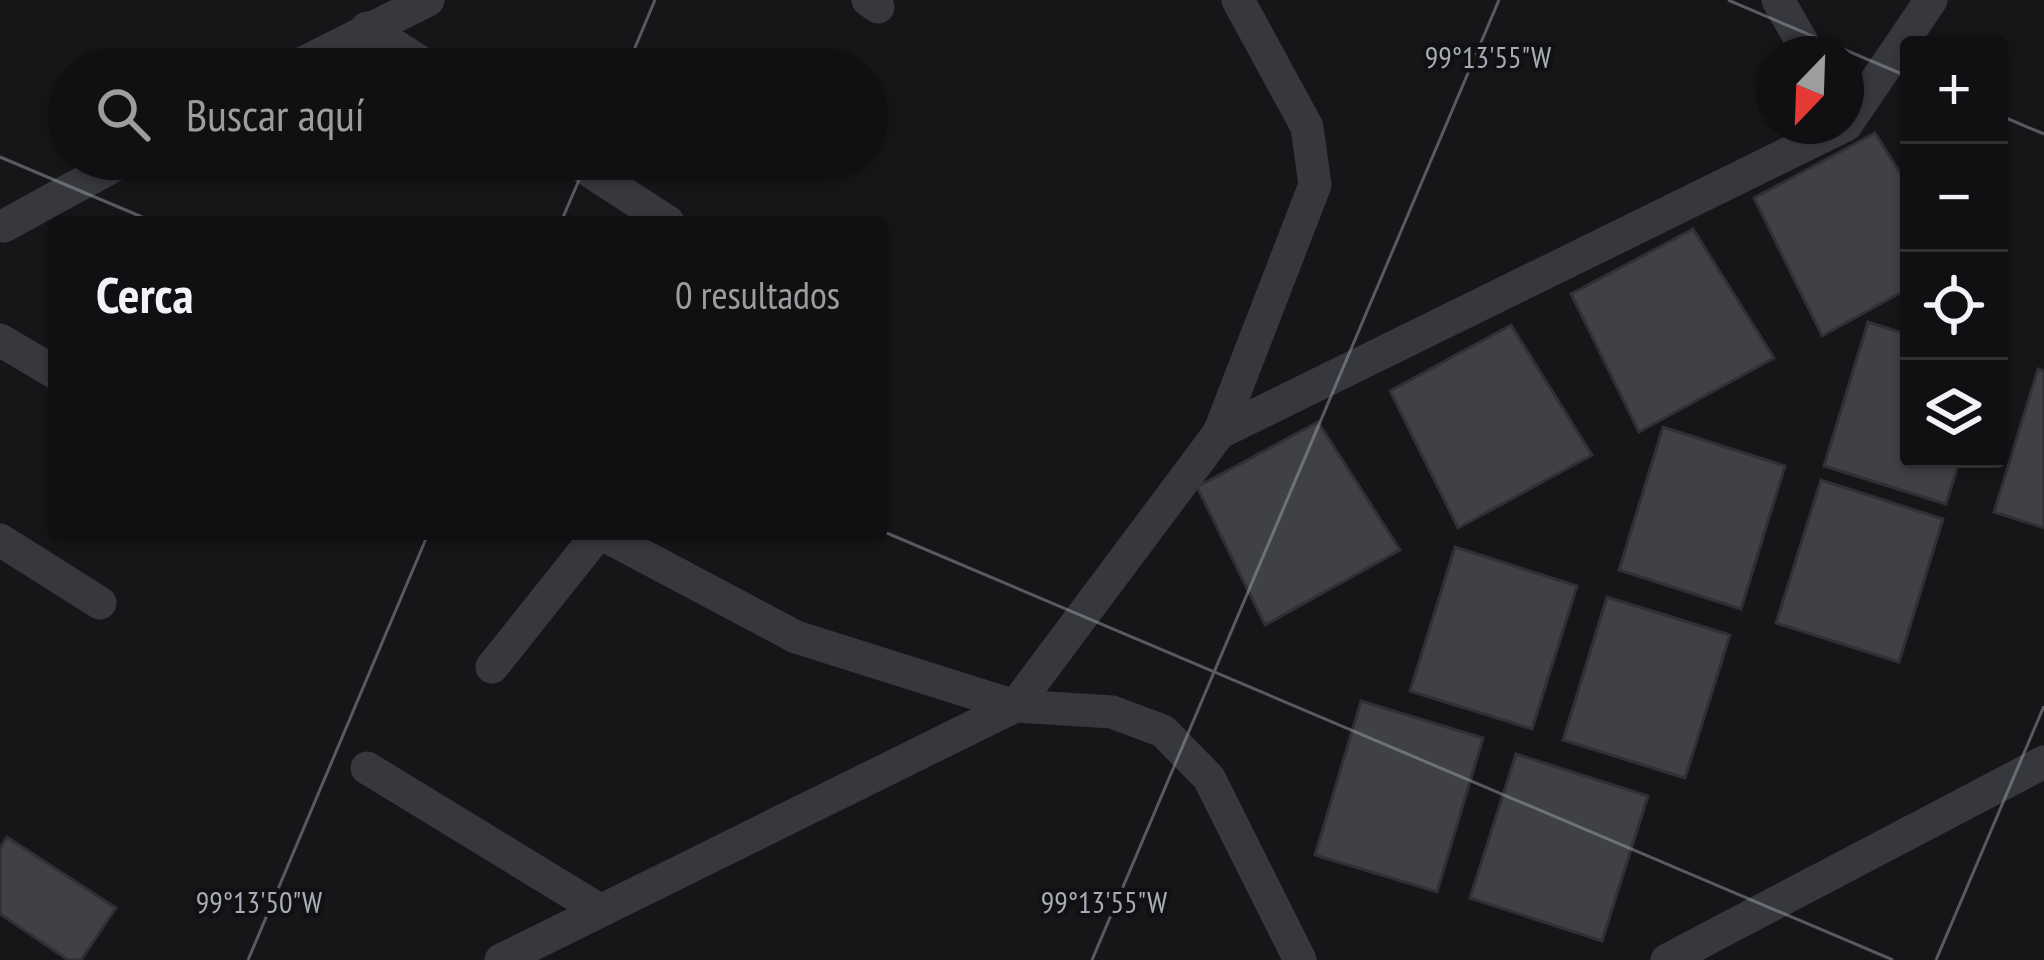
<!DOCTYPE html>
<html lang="es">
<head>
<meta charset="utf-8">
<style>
  body { margin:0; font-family:"PT Sans Narrow",sans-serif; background:#19191b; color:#f1f3f6 }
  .controls { position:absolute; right:36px; top:36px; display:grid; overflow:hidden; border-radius:12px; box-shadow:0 3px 9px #0004 }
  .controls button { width:108px; height:108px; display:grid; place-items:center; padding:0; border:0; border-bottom:3px solid #303032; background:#101012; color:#f1f3f6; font:60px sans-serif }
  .compass { position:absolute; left:1756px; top:36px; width:108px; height:108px; border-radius:50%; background:#101012; box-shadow:0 3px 9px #0004; rotate:203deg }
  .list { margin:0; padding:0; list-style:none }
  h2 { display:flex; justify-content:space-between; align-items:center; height:156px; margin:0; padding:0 48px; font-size:51px }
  h2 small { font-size:39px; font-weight:400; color:#9c9d9f }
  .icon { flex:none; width:66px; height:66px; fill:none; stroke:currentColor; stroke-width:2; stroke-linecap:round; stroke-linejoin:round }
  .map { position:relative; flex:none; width:2044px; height:960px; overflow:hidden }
  .search { position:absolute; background:#101012; box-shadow:0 3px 9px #0004; left:48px; top:48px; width:840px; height:132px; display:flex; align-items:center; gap:30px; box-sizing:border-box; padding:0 42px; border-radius:66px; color:#9c9d9f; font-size:45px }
  .panel { position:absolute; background:#101012; box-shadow:0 3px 9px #0004; left:48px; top:216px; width:840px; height:324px; border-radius:12px }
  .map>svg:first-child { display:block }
  .building { fill:#404145; stroke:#303034; stroke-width:3 }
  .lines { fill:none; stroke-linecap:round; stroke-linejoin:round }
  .street { stroke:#37383d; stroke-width:33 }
  .ticks { fill:none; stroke:#a8adb8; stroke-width:3; stroke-opacity:0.45 }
  .ticks-label { font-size:30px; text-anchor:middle; fill:#a8adb8; stroke:#111113; stroke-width:9; stroke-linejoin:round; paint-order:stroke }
</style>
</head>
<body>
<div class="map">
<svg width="2044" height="960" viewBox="0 0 2044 960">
  <rect width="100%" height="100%" fill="#161618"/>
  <g class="building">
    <polygon points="1875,133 1909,187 1909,288 1822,336 1754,198"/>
    <polygon points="1693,229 1774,358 1639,432 1571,294"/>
    <polygon points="1868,322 1909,335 1909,459 1960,459 1946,504 1824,466"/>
    <polygon points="1511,325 1592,455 1458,528 1390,391"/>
    <polygon points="2038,369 2044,371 2044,528 1994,512"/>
    <polygon points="1318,422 1400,550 1265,625 1197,487"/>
    <polygon points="1663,427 1785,466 1741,609 1619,570"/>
    <polygon points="1821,480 1943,519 1899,662 1776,623"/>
    <polygon points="1455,547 1577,586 1532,729 1410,691"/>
    <polygon points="1607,597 1730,635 1685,778 1563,740"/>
    <polygon points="1361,701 1483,738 1437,892 1315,855"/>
    <polygon points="1516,754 1648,796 1602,941 1470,898"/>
    <polygon points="7,837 116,908 81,960 68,960 0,914 0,848"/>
  </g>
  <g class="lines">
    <g class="street">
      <polyline points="868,0 878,7"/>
      <polyline points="1778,0 1809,54"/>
      <polyline points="367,28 431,69"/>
      <polyline points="291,69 428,0"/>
      <polyline points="1846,125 1931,0"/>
      <polyline points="571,159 668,222"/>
      <polyline points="4,226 126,159"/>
      <polyline points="0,340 54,372"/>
      <polyline points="1219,433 1844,126"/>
      <polyline points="602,534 796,637 1015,706 1112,712 1163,731 1209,778 1300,960"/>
      <polyline points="0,540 100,603"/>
      <polyline points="492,667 598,534"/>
      <polyline points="367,768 598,909"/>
      <polyline points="501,960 1015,706 1219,433 1315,185 1307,127 1238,0"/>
      <polyline points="1667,960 2044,762"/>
    </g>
  </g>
  <path class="ticks" d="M1728 0 1909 77M626 69 655 0M1999 115 2044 134M0 157 154 222M561 222 588 159M882 531 1893 960M248 960 428 534M1092 960 1499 0M1936 960 2044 706"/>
  <g class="ticks-label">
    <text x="1488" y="68">99°13'55"W</text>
    <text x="259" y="913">99°13'50"W</text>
    <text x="1104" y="913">99°13'55"W</text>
  </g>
</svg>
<div class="controls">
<button>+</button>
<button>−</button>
<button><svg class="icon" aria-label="locate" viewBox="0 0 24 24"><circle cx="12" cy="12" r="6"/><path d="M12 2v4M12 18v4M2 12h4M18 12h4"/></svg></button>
<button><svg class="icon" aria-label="layers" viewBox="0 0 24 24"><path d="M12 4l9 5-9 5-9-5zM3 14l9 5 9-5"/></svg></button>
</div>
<svg class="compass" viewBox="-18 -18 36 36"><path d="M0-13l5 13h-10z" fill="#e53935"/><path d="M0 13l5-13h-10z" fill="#9c9d9f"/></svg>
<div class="search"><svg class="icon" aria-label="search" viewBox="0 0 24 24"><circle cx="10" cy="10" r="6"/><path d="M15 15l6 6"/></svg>Buscar aquí</div>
<section class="panel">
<h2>Cerca<small>0 resultados</small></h2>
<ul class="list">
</ul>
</section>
</div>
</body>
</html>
